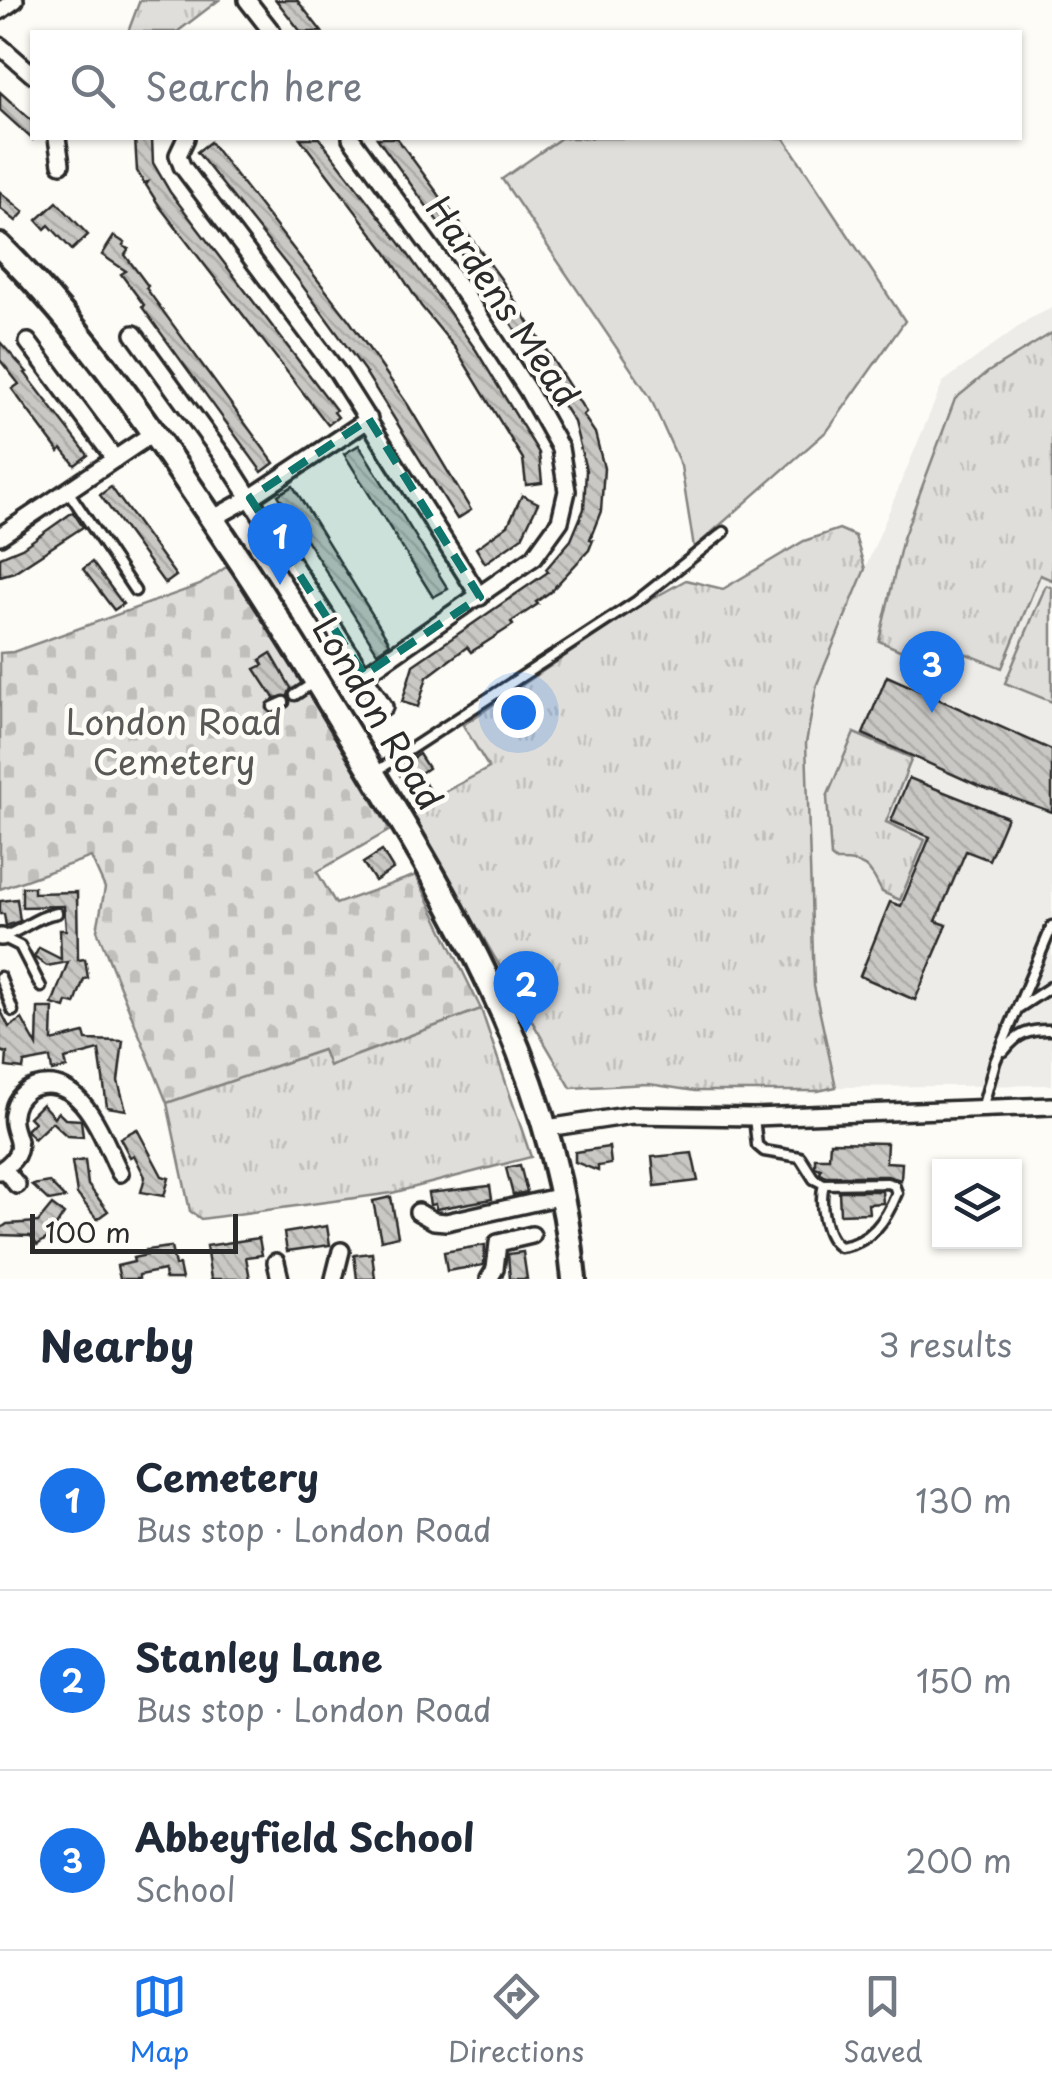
<!DOCTYPE html>
<html lang="en">
<head>
<meta charset="utf-8">
<style>
  body { margin:0; font-family:"Playpen Sans",sans-serif; background:#f6f6f7; color:#1f2937 }
  .controls { position:absolute; right:30px; bottom:30px; display:grid; overflow:hidden; border-radius:0px; box-shadow:0 2px 8px #0004 }
  .controls button { width:90px; height:90px; display:grid; place-items:center; padding:0; border:0; border-bottom:2px solid #e0e1e3; background:#fff; color:#1f2937; font:50px sans-serif }
  .scale { position:absolute; left:30px; bottom:25px; width:208px; box-sizing:border-box; padding-left:10px; border:5px solid #2b2b2b; border-top:0; font-size:28px; line-height:35px; white-space:nowrap; color:#2b2b2b; -webkit-text-stroke:8px #fdfcf7; paint-order:stroke }
  .you { position:absolute; left:518px; top:712px; width:35px; height:35px; margin:-25px; border:8px solid #fff; border-radius:50%; background:#1a73e8; box-shadow:0 0 0 15px #1a73e833 }
  .badge { display:grid; place-items:center; width:65px; height:65px; border-radius:50%; background:#1a73e8; color:#fff; font-size:32px; font-weight:700 }
  .pin { position:absolute; translate:-50% -82px; filter:drop-shadow(0 2px 5px #0008) }
  .pin::after { content:''; position:absolute; top:52px; width:35px; height:30px; background:inherit; clip-path:polygon(0 0,100% 0,50% 100%) }
  .list { margin:0; padding:0; list-style:none }
  h2 { display:flex; justify-content:space-between; align-items:center; height:130px; margin:0; padding:0 40px; font-size:42px }
  h2 small { font-size:32px; font-weight:400; color:#747a83 }
  .list li { display:grid; grid-template-columns:65px 1fr auto; gap:30px; align-items:center; box-sizing:border-box; height:180px; padding:0 40px; border-top:2px solid #e0e1e3 }
  .list b { display:block; font-size:38px; white-space:nowrap }
  .list p { margin:0; font-size:32px; white-space:nowrap; color:#747a83 }
  .list em { font-size:32px; font-style:normal; color:#747a83 }
  .icon { flex:none; width:55px; height:55px; fill:none; stroke:currentColor; stroke-width:2; stroke-linecap:round; stroke-linejoin:round }
  .map { position:relative; flex:none; width:1052px; height:1279px; overflow:hidden }
  .search { position:absolute; background:#fff; box-shadow:0 2px 8px #0004; left:30px; right:30px; top:30px; height:110px; display:flex; align-items:center; gap:25px; box-sizing:border-box; padding:0 35px; border-radius:0px; color:#747a83; font-size:38px }
  .sheet { height:670px; background:#fff }
  nav { display:flex; justify-content:space-around; align-items:center; box-sizing:border-box; height:140px; border-top:2px solid #e0e1e3; background:#fff; font-size:28px; color:#747a83 }
  nav a { display:grid; justify-items:center; gap:5px }
  nav .on { color:#1a73e8 }
  .map>svg:first-child { display:block }
  .built { fill:#edece8 }
  .grass { fill:#dfdeda; stroke:#858482; stroke-width:2.5 }
  .cemetery { fill:url(#cemetery-stones); stroke:#858482; stroke-width:2.5 }
  .park { fill:url(#park-tufts); stroke:#858482; stroke-width:2.5 }
  .building { fill:url(#building-back-hatch); stroke:#2b2b2b; stroke-width:2.5 }
  .lines { fill:none; stroke-linecap:round; stroke-linejoin:round }
  .lane-casing { stroke:#2b2b2b; stroke-width:15 }
  .street-casing { stroke:#2b2b2b; stroke-width:22 }
  .secondary-casing { stroke:#2b2b2b; stroke-width:30 }
  .lane { stroke:#fdfcf7; stroke-width:8 }
  .street { stroke:#fdfcf7; stroke-width:15 }
  .secondary { stroke:#fdfcf7; stroke-width:22 }
  .marked { fill:#0f766e; fill-opacity:0.2; stroke:#0f766e; stroke-width:8; stroke-dasharray:20 12; stroke-linejoin:round }
  .labels { text-anchor:middle; stroke-width:9; stroke-linejoin:round; paint-order:stroke }
  .street-label { font-size:35px; fill:#2b2b2b; stroke:#fdfcf7 }
  .park-label { font-size:35px; fill:#585857; stroke:#fdfcf7 }
</style>
</head>
<body>
<div class="map">
<svg width="1052" height="1279" viewBox="0 0 1052 1279">
  <defs>
    <pattern id="cemetery-stones" width="16" height="16" patternUnits="userSpaceOnUse" patternTransform="scale(2.5)"><rect width="16" height="16" fill="#dfdeda"/><path d="M2 7V4a2 2 0 0 1 4 0v3zM10 15v-3a2 2 0 0 1 4 0v3z" fill="#c0bfbb"/></pattern>
    <pattern id="park-tufts" width="24" height="20" patternUnits="userSpaceOnUse" patternTransform="scale(2.5)"><rect width="24" height="20" fill="#dfdeda"/><path d="M3 7l-1-3M5 7V3M7 7l1-3M15 17l-1-3M17 17v-4M19 17l1-3" fill="none" stroke="#c0bfbb"/></pattern>
    <pattern id="building-back-hatch" width="6" height="6" patternUnits="userSpaceOnUse" patternTransform="scale(2.5)"><rect width="6" height="6" fill="#c9c8c4"/><path d="M-1 5l2 2M0 0l6 6M5-1l2 2" fill="none" stroke="#adaca9"/></pattern>
  </defs>
  <rect width="100%" height="100%" fill="#fdfcf7"/>
  <filter id="ink" filterUnits="userSpaceOnUse"><feTurbulence type="fractalNoise" baseFrequency=".01" numOctaves="2"/><feDisplacementMap in="SourceGraphic" scale="20" xChannelSelector="R" yChannelSelector="G"/><feConvolveMatrix kernelMatrix="1 2 1 2 8 2 1 2 1" color-interpolation-filters="sRGB"/></filter>
  <g filter="url(#ink)">
    <polygon class="built" points="1052,308 1052,1085 836,1087 814,986 806,743 817,684 943,382 1029,319"/>
    <polygon class="grass" points="561,138 784,138 905,321 828,430 694,548 681,466 650,397 502,179"/>
    <polygon class="cemetery" points="232,563 390,830 317,872 336,904 416,875 481,1009 328,1066 322,1050 167,1103 97,930 105,888 91,857 0,889 0,653 13,652 200,585"/>
    <g class="park">
      <polygon points="140,0 219,0 177,32 128,32"/>
      <polygon points="1052,333 1052,580 1040,575 1002,668 962,652 950,672 879,641 903,538 955,399 988,372"/>
      <polygon points="839,529 855,536 865,569 817,684 806,743 814,986 836,1087 818,1091 695,1091 649,1084 571,1088 409,811 489,768 463,725 641,605 686,580 723,589 804,541"/>
      <polygon points="1046,585 1052,588 1052,702 1005,683"/>
      <path d="M854 733 912 758 886 822 925 840 900 900 882 892C869 866 865 860 836 861L831 857 827 797Z"/>
      <polygon points="481,1009 531,1157 392,1193 201,1219 190,1211 167,1103 323,1050 329,1066"/>
    </g>
    <g class="building">
      <polygon points="276,0 297,0 322,32 301,32"/>
      <polygon points="0,92 32,121 32,139 0,110"/>
      <polygon points="135,138 152,138 153,163 170,192 336,410 334,412 338,417 328,425 160,207 146,185 148,182 144,183 137,171"/>
      <polygon points="300,138 319,138 400,243 476,350 539,453 542,483 526,485 523,459 456,349 421,306 387,253"/>
      <polygon points="377,138 397,138 501,279 586,412 583,415 595,433 604,468 601,511 590,539 593,540 589,550 550,592 536,602 538,604 511,622 513,625 471,652 467,647 427,677 418,707 402,702 413,665 548,572 546,569 571,540 584,509 586,470 574,422 506,315"/>
      <polygon points="210,142 349,320 408,405 471,510 457,519 364,370 296,277 197,152"/>
      <polygon points="0,192 24,212 16,221 0,208"/>
      <polygon points="57,202 88,235 72,250 49,225 45,229 37,220"/>
      <polygon points="114,236 125,243 123,246 129,249 125,255 148,286 146,288 274,463 262,472 142,307 144,305 121,274 126,271 102,255"/>
      <polygon points="0,342 27,372 25,373 88,455 75,465 62,449 59,452 12,389 19,384 0,360"/>
      <polygon points="359,445 448,589 433,597 344,454"/>
      <polygon points="293,486 390,643 377,652 278,495"/>
      <polygon points="111,487 176,576 165,584 100,495"/>
      <polygon points="522,495 538,503 522,537 485,563 476,548 508,525"/>
      <polygon points="73,512 83,527 14,572 0,576 0,557 22,548"/>
      <polygon points="92,562 123,604 114,610 83,569"/>
      <polygon points="271,653 291,688 288,696 274,698 255,669 263,665 260,660"/>
      <polygon points="887,676 1052,750 1052,812 979,786 863,734"/>
      <polygon points="419,754 428,768 419,774 429,790 416,798 396,769"/>
      <polygon points="909,778 1007,817 989,860 966,851 936,921 947,925 915,1000 860,976 890,902 901,906 930,837 891,821"/>
      <polygon points="382,851 393,869 375,881 363,863"/>
      <polygon points="22,887 34,887 34,893 77,892 78,960 85,959 88,978 84,979 75,1004 67,1002 65,1008 52,1004 68,962 47,966 34,957 39,948 61,959 60,930 66,930 64,906 22,907"/>
      <polygon points="17,899 20,921 6,926 4,914 0,914 0,901"/>
      <polygon points="38,1008 53,1008 52,1041 84,1033 86,1040 123,1041 118,1081 126,1110 107,1107 99,1050 65,1059 67,1068 52,1071 50,1058 24,1063 23,1069 6,1067 7,1053 0,1051 0,1009 9,1027 22,1019 37,1046"/>
      <polygon points="42,1104 54,1117 58,1112 65,1119 81,1120 83,1137 67,1136 52,1122 34,1139 26,1130 34,1122 29,1117"/>
      <polygon points="137,1129 162,1176 169,1178 164,1196 141,1192 145,1177 134,1155 130,1157 120,1138"/>
      <polygon points="830,1142 887,1143 886,1162 902,1163 901,1180 887,1176 826,1176 820,1174 821,1169 815,1167 815,1158 829,1158"/>
      <polygon points="609,1147 611,1164 598,1166 598,1171 575,1162 575,1152"/>
      <polygon points="692,1153 698,1181 655,1186 652,1157"/>
      <polygon points="85,1160 88,1185 108,1211 97,1219 77,1194 72,1162"/>
      <polygon points="520,1165 527,1192 513,1195 506,1168"/>
      <polygon points="49,1182 65,1198 49,1201 32,1185"/>
      <polygon points="490,1186 492,1199 436,1209 435,1204 430,1205 428,1193"/>
      <polygon points="839,1191 882,1191 883,1203 868,1204 869,1213 840,1214"/>
      <polygon points="391,1197 398,1236 381,1240 373,1201"/>
      <polygon points="52,1205 64,1214 49,1237 37,1245 31,1236 0,1235 0,1229 7,1224 38,1222"/>
      <polygon points="327,1226 330,1245 287,1251 284,1233"/>
      <polygon points="259,1238 262,1255 246,1257 250,1279 211,1279 206,1246"/>
      <polygon points="485,1245 484,1265 447,1271 444,1252"/>
      <polygon points="171,1247 175,1266 179,1265 182,1279 165,1279 164,1270 139,1275 139,1279 120,1279 117,1266 134,1262 133,1258 147,1255 146,1250"/>
      <polygon points="523,1252 527,1279 510,1279 508,1254"/>
      <polygon points="372,1253 375,1279 357,1279 354,1255"/>
    </g>
    <g class="lines">
      <g class="lane-casing">
        <g id="lane">
          <polyline points="68,491 135,591"/>
          <polyline points="295,695 313,683"/>
          <polyline points="273,707 284,702"/>
          <polyline points="377,771 637,601 724,532"/>
          <polyline points="2,937 20,946 41,987"/>
          <path d="M2 937C22 931 36 916 57 913"/>
          <polyline points="0,977 13,1011"/>
          <polyline points="1020,1007 1052,986"/>
          <path d="M1004 1051C1018 1033 1030 1029 1052 1030"/>
          <polyline points="982,1109 995,1062 1052,926"/>
          <path d="M754 1117 757 1145 764 1151 800 1157 814 1179 824 1184 887 1183 894 1185 897 1193C886 1220 871 1243 840 1247 824 1238 819 1202 824 1184"/>
        </g>
      </g>
      <g class="street-casing">
        <g id="street">
          <polyline points="247,0 272,32"/>
          <polyline points="0,11 15,0"/>
          <polyline points="0,46 32,74"/>
          <polyline points="57,138 61,164"/>
          <polyline points="186,138 178,155 182,166 338,373 480,597"/>
          <polyline points="351,138 468,299 528,391 560,448 567,491 560,521 534,557 364,675"/>
          <polyline points="134,334 229,465 384,707"/>
          <polyline points="28,342 115,459"/>
          <polyline points="212,519 250,498 369,419"/>
          <polyline points="0,536 152,434"/>
          <polyline points="0,937 2,937"/>
          <polyline points="547,1128 632,1115 754,1117 1052,1106"/>
          <polyline points="4,1169 17,1185"/>
          <path d="M0 1171C37 1145 6 1137 14 1109 16 1099 25 1090 34 1087 83 1072 103 1140 120 1173"/>
          <polyline points="418,1212 434,1221 446,1222 562,1196"/>
          <polyline points="276,1262 280,1279"/>
          <polyline points="334,1279 341,1251"/>
          <polyline points="489,1279 495,1269 498,1243 532,1235"/>
        </g>
      </g>
      <g class="secondary-casing">
        <path id="secondary" d="M0 246C95 340 169 455 243 565 289 635 332 706 375 777 472 937 557 1089 574 1279"/>
      </g>
      <use href="#lane" class="lane"/>
      <use href="#street" class="street"/>
      <use href="#secondary" class="secondary"/>
    </g>
  </g>
  <path class="marked" d="M369 419 480 597 364 675 250 498Z"/>
  <g class="labels">
    <g class="street-label">
      <text transform="translate(502 302) rotate(56)" y="12">Hardens Mead</text>
      <text transform="translate(377 714) rotate(59)" y="12">London Road</text>
    </g>
    <g class="park-label">
      <text x="174" y="735">London Road<tspan x="174" dy="40">Cemetery</tspan></text>
    </g>
  </g>
</svg>
<div class="controls">
<button><svg class="icon" aria-label="layers" viewBox="0 0 24 24"><path d="M12 4l9 5-9 5-9-5zM3 14l9 5 9-5"/></svg></button>
</div>
<div class="scale">100 m</div>
<div class="you"></div>
<div class="pin badge" style="left:280px;top:585px">1</div>
<div class="pin badge" style="left:526px;top:1033px">2</div>
<div class="pin badge" style="left:932px;top:713px">3</div>
<div class="search"><svg class="icon" aria-label="search" viewBox="0 0 24 24"><circle cx="10" cy="10" r="6"/><path d="M15 15l6 6"/></svg>Search here</div>
</div>
<section class="sheet">
<h2>Nearby<small>3 results</small></h2>
<ul class="list">
<li><span class="badge">1</span><div><b>Cemetery</b><p>Bus stop · London Road</p></div><em>130 m</em></li>
<li><span class="badge">2</span><div><b>Stanley Lane</b><p>Bus stop · London Road</p></div><em>150 m</em></li>
<li><span class="badge">3</span><div><b>Abbeyfield School</b><p>School</p></div><em>200 m</em></li>
</ul>
</section>
<nav>
<a class="on"><svg class="icon" aria-label="map" viewBox="0 0 24 24"><path d="M3 6l6-2 6 2 6-2v14l-6 2-6-2-6 2zM9 4v14M15 6v14"/></svg>Map</a>
<a><svg class="icon" aria-label="directions" viewBox="0 0 24 24"><path d="M12 3l9 9-9 9-9-9zM9 14v-3h6M13 9l2 2-2 2"/></svg>Directions</a>
<a><svg class="icon" aria-label="saved" viewBox="0 0 24 24"><path d="M7 4h10v16l-5-4-5 4z"/></svg>Saved</a>
</nav>
</body>
</html>
